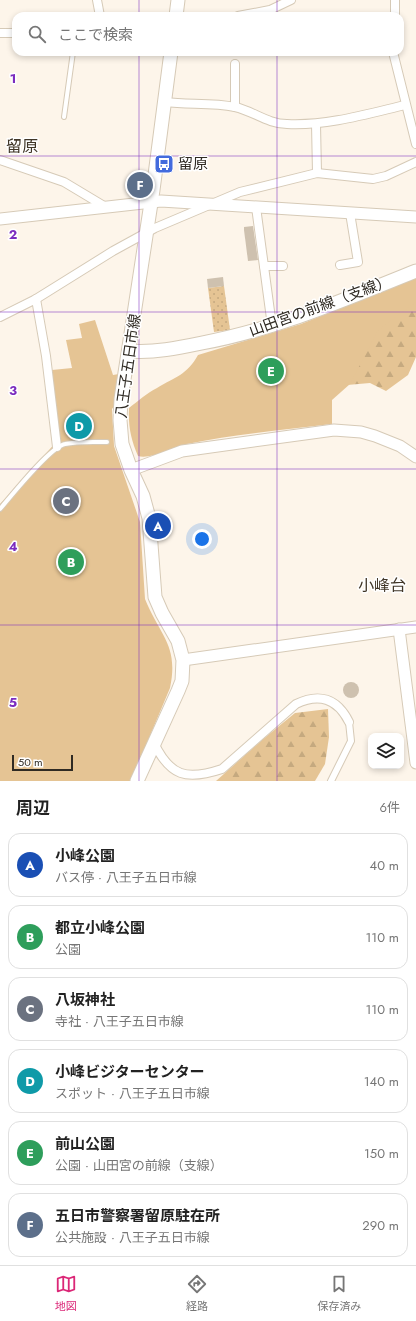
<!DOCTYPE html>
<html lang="ja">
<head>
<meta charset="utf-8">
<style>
  body { margin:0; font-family:Jost,"Noto Sans JP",sans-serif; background:#f2f2f2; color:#222 }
  .controls { position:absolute; right:12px; bottom:12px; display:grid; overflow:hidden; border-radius:8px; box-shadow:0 2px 6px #0003 }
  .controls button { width:36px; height:36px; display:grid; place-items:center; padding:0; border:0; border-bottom:1px solid #e0e0e0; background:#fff; color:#222; font:20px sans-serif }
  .scale { position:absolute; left:12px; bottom:10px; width:61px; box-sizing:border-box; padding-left:4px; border:2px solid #2f2a23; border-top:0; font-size:11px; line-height:14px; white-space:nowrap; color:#2f2a23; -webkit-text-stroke:3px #fff; paint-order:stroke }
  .you { position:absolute; left:202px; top:539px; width:14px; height:14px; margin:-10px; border:3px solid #fff; border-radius:50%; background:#1a73e8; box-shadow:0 0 0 6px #1a73e833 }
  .badge { display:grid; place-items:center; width:26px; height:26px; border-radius:50%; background:#db2777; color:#fff; font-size:13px; font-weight:700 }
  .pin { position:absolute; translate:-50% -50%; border:2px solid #fff; box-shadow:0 1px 4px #0006 }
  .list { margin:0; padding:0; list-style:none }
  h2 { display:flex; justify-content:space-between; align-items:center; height:52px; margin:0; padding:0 16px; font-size:17px }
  h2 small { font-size:13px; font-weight:400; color:#767676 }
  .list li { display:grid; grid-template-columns:26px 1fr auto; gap:12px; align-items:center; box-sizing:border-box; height:64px; margin:0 8px 8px; padding:0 8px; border:1px solid #e0e0e0; border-radius:12px }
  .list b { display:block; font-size:15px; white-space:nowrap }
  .list p { margin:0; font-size:13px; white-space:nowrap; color:#767676 }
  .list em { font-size:13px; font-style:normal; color:#767676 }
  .icon { flex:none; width:22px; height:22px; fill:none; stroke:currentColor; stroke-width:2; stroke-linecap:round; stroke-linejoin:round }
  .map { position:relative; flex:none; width:416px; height:781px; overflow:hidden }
  .search { position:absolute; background:#fff; box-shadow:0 2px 6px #0003; left:12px; right:12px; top:12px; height:44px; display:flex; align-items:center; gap:10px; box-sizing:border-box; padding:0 14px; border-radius:12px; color:#767676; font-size:15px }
  .sheet { height:484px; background:#fff }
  nav { display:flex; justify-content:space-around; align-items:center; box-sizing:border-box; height:56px; border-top:1px solid #e0e0e0; background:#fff; font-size:11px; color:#767676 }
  nav a { display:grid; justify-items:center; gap:2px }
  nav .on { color:#db2777 }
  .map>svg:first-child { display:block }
  .grass { fill:url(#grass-dots) }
  .forest { fill:url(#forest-firs) }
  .park { fill:#e5c494 }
  .building { fill:#cec1af }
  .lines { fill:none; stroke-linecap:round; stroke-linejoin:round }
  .service-casing { stroke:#d6cab7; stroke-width:6 }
  .pedestrian-casing { stroke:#d6cab7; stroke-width:8 }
  .minor-casing { stroke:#d6cab7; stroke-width:10 }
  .tertiary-casing { stroke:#d6cab7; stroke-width:13 }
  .primary-casing { stroke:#d6cab7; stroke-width:15 }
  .service { stroke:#fff; stroke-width:4 }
  .pedestrian { stroke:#fff; stroke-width:6 }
  .minor { stroke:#fff; stroke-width:8 }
  .tertiary { stroke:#fff; stroke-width:11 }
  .primary { stroke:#fff; stroke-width:13 }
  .grid { fill:none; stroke:#7b2cbf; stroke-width:1; stroke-opacity:0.55 }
  .labels { text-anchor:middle; stroke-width:3; stroke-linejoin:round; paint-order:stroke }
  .poi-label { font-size:15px; fill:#2f2a23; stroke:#fff; text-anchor:start }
  .street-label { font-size:15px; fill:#2f2a23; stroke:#fff }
  .neighbourhood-label { font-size:16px; fill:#403627; stroke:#fff }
  .grid-label { font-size:13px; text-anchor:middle; font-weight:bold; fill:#7b2cbf; stroke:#fff; stroke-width:3; stroke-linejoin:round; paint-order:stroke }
</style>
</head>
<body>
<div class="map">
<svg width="416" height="781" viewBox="0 0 416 781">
  <defs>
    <pattern id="grass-dots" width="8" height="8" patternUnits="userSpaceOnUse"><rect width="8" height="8" fill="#e5c494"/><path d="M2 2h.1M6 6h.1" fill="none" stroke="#c5a97f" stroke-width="1.8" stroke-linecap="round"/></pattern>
    <pattern id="forest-firs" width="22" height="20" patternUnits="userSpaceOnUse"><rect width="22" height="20" fill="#e5c494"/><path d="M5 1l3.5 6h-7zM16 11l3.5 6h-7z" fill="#c5a97f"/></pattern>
  </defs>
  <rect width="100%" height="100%" fill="#fdf5ea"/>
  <polygon class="grass" points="224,286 230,330 214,332 208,288"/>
  <g class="forest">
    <polygon points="416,292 416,357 408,375 386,391 370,383 347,385 139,414"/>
    <polygon points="328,709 329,737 325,764 315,781 216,781 262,740 295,713"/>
  </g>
  <g class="park">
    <path d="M416 278V302L387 323 377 332 350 384 332 400V424C284 430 235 434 187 444 173 447 150 460 138 456 131 440 128 426 129 408 138 401 147 393 157 388 175 377 187 375 198 355L301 324Z"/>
    <path d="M95 320 113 375 119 374 115 405 112 409 114 446 140 522 145 599C160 636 179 645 170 688L131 781H0V504L59 439 52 370 72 368 66 340 82 338 79 324Z"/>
  </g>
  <g class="building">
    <polygon points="134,179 146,182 145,190 132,188"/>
    <polygon points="253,226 258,260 248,261 244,230 244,227"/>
    <polygon points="223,277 224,286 208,288 207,279"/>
    <polygon points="67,416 91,416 91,436 66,435"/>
    <rect x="59" y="494" width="13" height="13"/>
    <circle cx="351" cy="690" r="8"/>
  </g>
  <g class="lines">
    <g class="service-casing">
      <g id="service">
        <polyline points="64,117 73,52"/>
        <path d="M0 509C12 495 50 447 65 444 78 441 94 442 107 442"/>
      </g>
    </g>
    <g class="pedestrian-casing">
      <polyline id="pedestrian" points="331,781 351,741 349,722"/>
    </g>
    <g class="minor-casing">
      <g id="minor">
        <polyline points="97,0 100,16"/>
        <polyline points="238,16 270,10 291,0"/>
        <polyline points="395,16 395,0"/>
        <polyline points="0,33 16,33"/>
        <polyline points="393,52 416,144"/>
        <polyline points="235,64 235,107"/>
        <path d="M165 102C188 105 212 102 235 107 253 111 268 124 287 124 327 126 367 114 405 105"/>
        <polyline points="316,124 317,173"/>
        <polyline points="0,160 64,182 104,206"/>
        <polyline points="256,207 272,326"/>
        <polyline points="340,265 358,262 350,213"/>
        <polyline points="264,266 283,266"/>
        <polyline points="36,299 46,356 57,447"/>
        <polyline points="0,317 36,299 113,251 155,228 240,192 317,173 373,179 386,176 416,162"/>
        <path d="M154 743C170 776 186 781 222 769L296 704C319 693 337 698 349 722"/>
      </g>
    </g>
    <g class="tertiary-casing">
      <g id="tertiary">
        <polyline points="0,219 161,201 416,217"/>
        <polyline points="131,470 182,451 334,430 361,432 375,436 400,446 416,457"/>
        <polyline points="399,629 416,763"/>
        <polyline points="183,660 416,627"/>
      </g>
    </g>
    <g class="primary-casing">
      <g id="primary">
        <polyline points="176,16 178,0"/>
        <path d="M129 351C154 353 178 348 202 343 277 329 346 299 416 271"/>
        <polyline points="137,781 178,691 182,681 183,660 178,641 162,613 155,597 149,518 143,496 131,470 122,444 120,420 121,399 153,190 171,52"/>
      </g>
    </g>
    <use href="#service" class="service"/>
    <use href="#pedestrian" class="pedestrian"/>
    <use href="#minor" class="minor"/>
    <use href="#tertiary" class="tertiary"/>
    <use href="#primary" class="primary"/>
  </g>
  <path class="grid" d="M139 0V16M277 0V16M139 52V781M277 52V781M0 156H416M0 312H416M0 469H416M0 625H416"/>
  <defs>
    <g id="bus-square" transform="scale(1)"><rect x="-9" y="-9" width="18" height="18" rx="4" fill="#436bdd" stroke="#fff"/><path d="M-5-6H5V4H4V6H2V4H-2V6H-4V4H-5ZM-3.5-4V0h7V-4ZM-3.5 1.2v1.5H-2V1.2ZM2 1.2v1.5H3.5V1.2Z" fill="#fff"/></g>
  </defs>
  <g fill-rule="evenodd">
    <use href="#bus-square" x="164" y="164"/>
  </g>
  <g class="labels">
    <g class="poi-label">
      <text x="178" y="169">留原</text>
    </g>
    <g class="street-label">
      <text transform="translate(320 306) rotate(-20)" y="5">山田宮の前線（支線）</text>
      <text transform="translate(128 366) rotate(-82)" y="5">八王子五日市線</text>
    </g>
    <g class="neighbourhood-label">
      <text x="22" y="152">留原</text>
      <text x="382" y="591">小峰台</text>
    </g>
  </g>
  <g class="grid-label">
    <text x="13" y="83">1</text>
    <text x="13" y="239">2</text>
    <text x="13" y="395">3</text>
    <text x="13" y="551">4</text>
    <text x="13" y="707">5</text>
  </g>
</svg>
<div class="controls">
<button><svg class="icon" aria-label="layers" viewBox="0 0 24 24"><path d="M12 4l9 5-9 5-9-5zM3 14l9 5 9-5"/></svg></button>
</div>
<div class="scale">50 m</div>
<div class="you"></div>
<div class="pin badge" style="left:158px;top:526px;background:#1a4fb4">A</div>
<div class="pin badge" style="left:71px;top:562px;background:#2e9e5b">B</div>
<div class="pin badge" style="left:66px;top:501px;background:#6b7280">C</div>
<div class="pin badge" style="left:79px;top:426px;background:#0f9aa8">D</div>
<div class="pin badge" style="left:271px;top:371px;background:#2e9e5b">E</div>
<div class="pin badge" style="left:140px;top:185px;background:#5c6f8a">F</div>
<div class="search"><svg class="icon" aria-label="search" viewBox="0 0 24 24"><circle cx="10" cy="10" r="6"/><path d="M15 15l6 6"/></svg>ここで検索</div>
</div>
<section class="sheet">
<h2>周辺<small>6件</small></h2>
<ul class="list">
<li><span class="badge" style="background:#1a4fb4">A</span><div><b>小峰公園</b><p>バス停 · 八王子五日市線</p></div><em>40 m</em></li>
<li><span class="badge" style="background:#2e9e5b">B</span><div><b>都立小峰公園</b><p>公園</p></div><em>110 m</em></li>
<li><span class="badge" style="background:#6b7280">C</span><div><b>八坂神社</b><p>寺社 · 八王子五日市線</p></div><em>110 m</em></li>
<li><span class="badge" style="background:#0f9aa8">D</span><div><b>小峰ビジターセンター</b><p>スポット · 八王子五日市線</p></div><em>140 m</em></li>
<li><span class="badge" style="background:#2e9e5b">E</span><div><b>前山公園</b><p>公園 · 山田宮の前線（支線）</p></div><em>150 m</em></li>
<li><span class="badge" style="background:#5c6f8a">F</span><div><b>五日市警察署留原駐在所</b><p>公共施設 · 八王子五日市線</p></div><em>290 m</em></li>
</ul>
</section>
<nav>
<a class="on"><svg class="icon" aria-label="map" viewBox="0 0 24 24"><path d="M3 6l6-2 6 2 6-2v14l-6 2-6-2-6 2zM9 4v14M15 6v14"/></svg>地図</a>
<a><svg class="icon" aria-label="directions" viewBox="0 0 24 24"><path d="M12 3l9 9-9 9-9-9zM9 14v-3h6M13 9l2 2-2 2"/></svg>経路</a>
<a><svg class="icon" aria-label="saved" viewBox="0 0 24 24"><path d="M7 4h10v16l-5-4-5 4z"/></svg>保存済み</a>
</nav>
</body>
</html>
